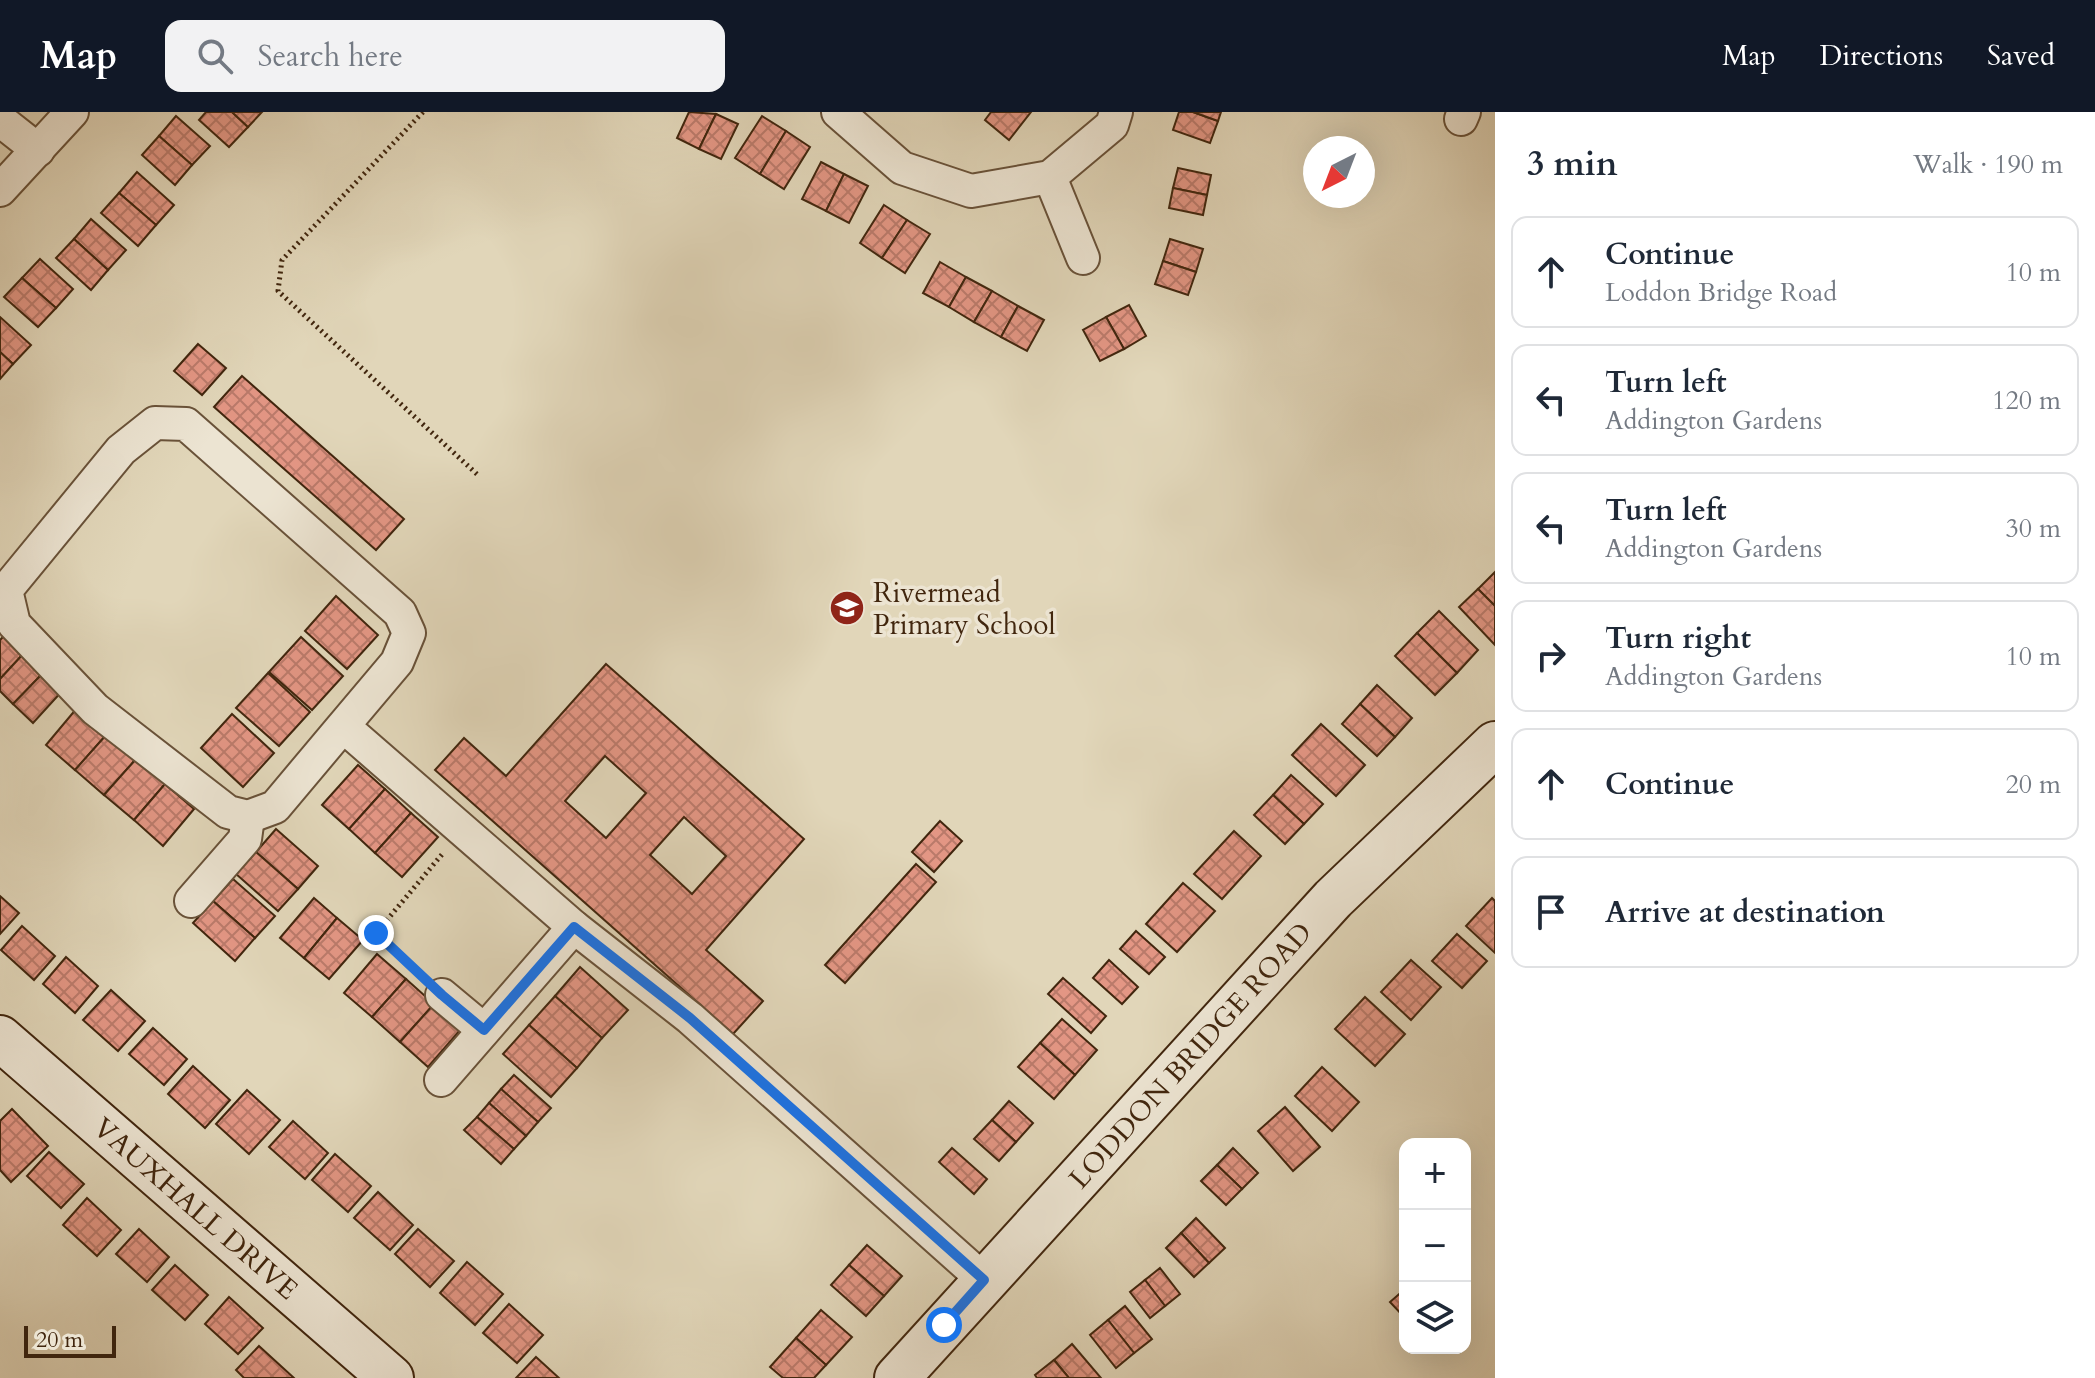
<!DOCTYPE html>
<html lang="en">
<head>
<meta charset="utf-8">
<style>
  body { margin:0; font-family:Cardo,serif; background:#f2f2f3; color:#1f2937 }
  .controls { position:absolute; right:24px; bottom:24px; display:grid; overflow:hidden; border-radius:16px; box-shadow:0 8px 32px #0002 }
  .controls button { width:72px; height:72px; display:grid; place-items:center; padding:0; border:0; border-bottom:2px solid #e0e1e3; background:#fff; color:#1f2937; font:40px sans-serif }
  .compass { position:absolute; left:1303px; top:24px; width:72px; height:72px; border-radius:50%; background:#fff; box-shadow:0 8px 32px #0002; rotate:222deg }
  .scale { position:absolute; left:24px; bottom:20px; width:92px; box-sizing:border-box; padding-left:8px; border:4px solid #41260e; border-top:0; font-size:22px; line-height:28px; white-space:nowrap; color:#41260e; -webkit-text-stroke:6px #ece4d2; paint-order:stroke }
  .stop { position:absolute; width:24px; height:24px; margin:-18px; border:6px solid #1a73e8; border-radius:50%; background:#fff }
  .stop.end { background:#1a73e8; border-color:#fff; box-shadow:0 2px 8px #0008 }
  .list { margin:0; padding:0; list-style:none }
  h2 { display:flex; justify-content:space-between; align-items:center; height:104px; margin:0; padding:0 32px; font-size:34px }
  h2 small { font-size:26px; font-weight:400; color:#747a83 }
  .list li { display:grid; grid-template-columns:52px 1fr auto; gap:24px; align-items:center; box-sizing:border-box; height:112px; margin:0 16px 16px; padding:0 16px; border:2px solid #e0e1e3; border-radius:16px }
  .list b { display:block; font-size:30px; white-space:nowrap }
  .list p { margin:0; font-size:26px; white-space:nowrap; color:#747a83 }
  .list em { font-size:26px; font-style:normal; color:#747a83 }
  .icon { flex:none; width:44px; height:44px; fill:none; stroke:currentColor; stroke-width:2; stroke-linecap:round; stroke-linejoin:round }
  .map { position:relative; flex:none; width:1495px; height:1266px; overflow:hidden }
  header { display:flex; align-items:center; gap:48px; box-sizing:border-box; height:112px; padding:0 40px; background:#111827; color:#fff }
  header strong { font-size:38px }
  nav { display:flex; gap:44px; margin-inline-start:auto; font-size:28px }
  .search { width:560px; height:72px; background:#f2f2f3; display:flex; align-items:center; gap:20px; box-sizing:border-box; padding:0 28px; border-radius:16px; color:#747a83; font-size:30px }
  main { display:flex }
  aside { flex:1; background:#fff }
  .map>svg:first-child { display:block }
  .building { fill:url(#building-cross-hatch); stroke:#41260e; stroke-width:2; fill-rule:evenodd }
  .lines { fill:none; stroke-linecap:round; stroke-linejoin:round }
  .street-casing { stroke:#695239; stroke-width:36 }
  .secondary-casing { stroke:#41260e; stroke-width:48 }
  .path { stroke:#41260e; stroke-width:5; stroke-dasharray:2 4; stroke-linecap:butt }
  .street { stroke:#ece4d2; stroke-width:32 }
  .secondary { stroke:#ece4d2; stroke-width:44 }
  .route { stroke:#1a73e8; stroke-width:10 }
  .labels { text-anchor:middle; stroke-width:7; stroke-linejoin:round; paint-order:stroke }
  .poi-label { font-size:28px; fill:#41260e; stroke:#ece4d2; text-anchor:start }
  .street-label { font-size:28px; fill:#41260e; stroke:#ece4d2 }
</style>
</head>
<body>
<header>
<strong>Map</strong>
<div class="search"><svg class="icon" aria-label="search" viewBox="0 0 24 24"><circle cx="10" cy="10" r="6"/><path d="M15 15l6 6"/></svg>Search here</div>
<nav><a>Map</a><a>Directions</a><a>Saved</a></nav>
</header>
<main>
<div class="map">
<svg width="1495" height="1266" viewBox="0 0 1495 1266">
  <defs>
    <pattern id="building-cross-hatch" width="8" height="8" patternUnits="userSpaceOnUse" patternTransform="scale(2)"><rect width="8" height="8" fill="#e39684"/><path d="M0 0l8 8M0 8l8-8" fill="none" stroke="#ba7a6a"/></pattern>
  </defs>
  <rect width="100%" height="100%" fill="#e1d6b9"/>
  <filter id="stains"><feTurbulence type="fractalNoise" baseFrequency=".0025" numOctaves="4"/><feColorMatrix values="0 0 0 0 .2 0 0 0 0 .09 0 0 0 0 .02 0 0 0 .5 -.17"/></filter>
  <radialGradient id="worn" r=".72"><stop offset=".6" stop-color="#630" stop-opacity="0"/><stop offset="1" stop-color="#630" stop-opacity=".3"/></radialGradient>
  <g class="building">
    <polygon points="206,0 232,0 248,15 229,35 199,8"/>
    <polygon points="232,0 262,0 248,15"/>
    <polygon points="689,0 716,2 699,37 677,26"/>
    <polygon points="991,0 1031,0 1009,28 985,8"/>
    <polygon points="1179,0 1193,0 1218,9 1210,31 1173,18"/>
    <polygon points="1193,0 1221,0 1218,9"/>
    <polygon points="716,2 738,12 721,47 699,37"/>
    <polygon points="176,4 210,34 192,53 159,24"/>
    <polygon points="762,4 786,19 760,62 735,46"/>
    <polygon points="786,19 810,35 784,77 760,62"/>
    <polygon points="159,24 192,53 175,73 142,43"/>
    <polygon points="821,50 844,62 826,99 802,87"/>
    <polygon points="1178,56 1211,63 1207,83 1173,76"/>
    <polygon points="137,60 174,93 156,113 119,81"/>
    <polygon points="844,62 868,74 849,111 826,99"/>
    <polygon points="1173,76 1207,83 1203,103 1169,96"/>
    <polygon points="119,81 156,113 138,134 101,101"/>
    <polygon points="884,93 907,108 882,146 860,131"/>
    <polygon points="91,107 126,138 108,158 74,127"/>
    <polygon points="907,108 930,122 905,161 882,146"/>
    <polygon points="74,127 108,158 91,178 56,146"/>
    <polygon points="1170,127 1203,137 1196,160 1163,149"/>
    <polygon points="40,147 73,177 56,196 22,166"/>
    <polygon points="1163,149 1196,160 1188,183 1155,172"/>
    <polygon points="940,150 966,165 949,195 923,181"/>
    <polygon points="966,165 992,179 974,210 949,195"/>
    <polygon points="22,166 56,196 38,215 4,185"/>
    <polygon points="992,179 1018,194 1001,225 974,210"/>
    <polygon points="1129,193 1146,224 1124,237 1106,205"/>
    <polygon points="1018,194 1044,208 1027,239 1001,225"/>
    <polygon points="0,205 31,233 13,252 0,240"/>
    <polygon points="1106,205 1124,237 1100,249 1083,218"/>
    <polygon points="198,232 226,256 202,283 174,259"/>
    <polygon points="0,240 13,252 0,267"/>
    <polygon points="242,264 404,407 376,438 214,295"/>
    <polygon points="1495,460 1495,494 1478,477"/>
    <polygon points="1478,477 1495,494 1495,533 1459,495"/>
    <polygon points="336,484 378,523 347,557 305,519"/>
    <polygon points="1439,499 1478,538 1457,561 1417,521"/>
    <polygon points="1417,521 1457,561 1435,583 1395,544"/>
    <polygon points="6,522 25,540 0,567 0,528"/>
    <polygon points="301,525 343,564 312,598 269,560"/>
    <polygon points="25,540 45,559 13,592 0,579 0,567"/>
    <path d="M606 552 804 727 706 838 763 889 733 922 435 658 464 626 506 664ZM605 644 646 681 606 726 565 689ZM684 705 726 744 692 782 650 743Z"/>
    <polygon points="45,559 64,577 33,611 13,592"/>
    <polygon points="268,561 310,600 279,634 236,596"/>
    <polygon points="1377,573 1412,606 1395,625 1360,592"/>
    <polygon points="1360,592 1395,625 1377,644 1342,612"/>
    <polygon points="77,596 107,622 75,658 46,633"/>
    <polygon points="232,602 274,641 243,675 201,636"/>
    <polygon points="1321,612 1365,653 1336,684 1292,643"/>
    <polygon points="107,622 136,647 104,683 75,658"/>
    <polygon points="136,647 165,672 134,708 104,683"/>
    <polygon points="358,653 385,677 349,717 322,693"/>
    <polygon points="1291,663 1323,692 1304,712 1273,683"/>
    <polygon points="165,672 194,697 163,734 134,708"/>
    <polygon points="385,677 411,701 375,741 349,717"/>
    <polygon points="1273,683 1304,712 1285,732 1254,703"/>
    <polygon points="411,701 438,725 402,765 375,741"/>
    <polygon points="940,709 962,729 934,760 912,740"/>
    <polygon points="276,717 318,754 298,777 256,740"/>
    <polygon points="1234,719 1261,744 1222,787 1194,762"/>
    <polygon points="256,740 298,777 278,799 236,762"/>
    <polygon points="916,752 936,770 845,871 825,853"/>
    <polygon points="233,767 275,804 255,826 213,789"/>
    <polygon points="1183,771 1215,799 1177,840 1146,812"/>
    <polygon points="0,784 19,801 0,822"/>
    <polygon points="314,786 337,806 304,846 280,826"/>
    <polygon points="1492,786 1495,789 1495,841 1466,814"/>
    <polygon points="213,789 255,826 235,849 193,811"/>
    <polygon points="337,806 363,828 329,867 304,846"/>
    <polygon points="22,814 55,844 34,868 1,838"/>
    <polygon points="1136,819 1165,845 1149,862 1120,837"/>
    <polygon points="1457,822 1487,849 1462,876 1432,849"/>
    <polygon points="377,842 406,867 372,905 344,881"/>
    <polygon points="66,845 98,874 75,901 43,872"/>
    <polygon points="1109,848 1138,875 1122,892 1093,866"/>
    <polygon points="1411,848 1441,875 1411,908 1381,880"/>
    <polygon points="580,855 628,898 602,926 555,884"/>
    <polygon points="1063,866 1106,904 1091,921 1048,882"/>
    <polygon points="406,867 434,892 400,930 372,905"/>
    <polygon points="111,878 145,909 118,939 83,908"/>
    <polygon points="555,884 602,926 577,956 529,913"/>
    <polygon points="1365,885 1405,922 1375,954 1335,917"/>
    <polygon points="434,892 462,916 428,955 400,930"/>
    <polygon points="1062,907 1097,938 1075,963 1040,931"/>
    <polygon points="529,913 577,956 551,985 503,942"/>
    <polygon points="153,916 187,947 164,973 129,942"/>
    <polygon points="1040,931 1075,963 1054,987 1018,955"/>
    <polygon points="193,954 230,988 205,1016 168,982"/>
    <polygon points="1322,955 1359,990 1332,1019 1295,984"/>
    <polygon points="514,963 551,996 538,1010 501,977"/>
    <polygon points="501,977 538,1010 526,1024 489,991"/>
    <polygon points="247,978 280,1008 249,1042 216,1012"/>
    <polygon points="1009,989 1033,1011 1016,1030 992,1008"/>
    <polygon points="489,991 526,1024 514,1037 477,1005"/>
    <polygon points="1285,995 1320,1035 1293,1059 1258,1019"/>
    <polygon points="12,997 48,1034 11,1070 0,1058 0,1009"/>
    <polygon points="477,1005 514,1037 501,1052 464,1018"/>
    <polygon points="992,1008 1016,1030 999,1049 974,1027"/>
    <polygon points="293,1009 328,1041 305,1067 269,1035"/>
    <polygon points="952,1036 987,1067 974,1082 939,1050"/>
    <polygon points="1233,1036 1258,1061 1242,1077 1217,1053"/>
    <polygon points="49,1040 84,1072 61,1096 27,1064"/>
    <polygon points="335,1042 371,1074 348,1100 312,1068"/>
    <polygon points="1217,1053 1242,1077 1226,1093 1201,1069"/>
    <polygon points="378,1080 413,1113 390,1138 354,1106"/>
    <polygon points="87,1086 121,1118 97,1144 63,1113"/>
    <polygon points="1196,1106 1225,1136 1209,1151 1181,1121"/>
    <polygon points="139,1117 169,1145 147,1170 116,1142"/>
    <polygon points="418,1117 454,1149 430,1175 395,1142"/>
    <polygon points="1181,1121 1209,1151 1194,1165 1166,1136"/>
    <polygon points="867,1133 902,1164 884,1184 849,1153"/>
    <polygon points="467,1150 503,1182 475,1213 440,1181"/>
    <polygon points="175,1153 208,1183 185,1208 152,1178"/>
    <polygon points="849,1153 884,1184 866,1204 831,1173"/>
    <polygon points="1160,1156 1180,1182 1165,1194 1145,1168"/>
    <polygon points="1145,1168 1165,1194 1150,1206 1130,1180"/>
    <polygon points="1405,1177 1405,1206 1390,1190"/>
    <polygon points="229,1185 263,1216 238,1242 205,1212"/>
    <polygon points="509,1192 543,1223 517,1251 483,1221"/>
    <polygon points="1125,1194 1152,1227 1134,1241 1108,1208"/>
    <polygon points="821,1198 852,1225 826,1253 796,1226"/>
    <polygon points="1108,1208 1134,1241 1116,1256 1090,1223"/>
    <polygon points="796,1226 826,1253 814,1266 783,1266 770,1255"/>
    <polygon points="1072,1232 1101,1266 1069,1266 1054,1248"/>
    <polygon points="259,1234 294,1266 244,1266 236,1258"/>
    <polygon points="536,1245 559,1266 516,1266"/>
    <polygon points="1054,1248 1069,1266 1037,1266 1035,1263"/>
  </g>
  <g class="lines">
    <g class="street-casing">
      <g id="street">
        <polyline points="838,0 902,56 971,79 1050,65 1112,13 1116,0"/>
        <polyline points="1461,7 1464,0"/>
        <polyline points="0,8 38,38"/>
        <polyline points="1050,65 1083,146"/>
        <polyline points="0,78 72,0"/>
        <polyline points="343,614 397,550 409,521 400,501 186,312 155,311 121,338 6,478 14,512 95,597 228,700 248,705 275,695 343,614 574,815 690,906 984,1168"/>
        <polyline points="191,789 245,727 248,705"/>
        <polyline points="442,883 484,918"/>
        <polyline points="441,968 574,815"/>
      </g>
    </g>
    <g class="secondary-casing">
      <g id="secondary">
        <polyline points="0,926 391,1266"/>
        <polyline points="897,1266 1333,787 1495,632"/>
      </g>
    </g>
    <g class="path">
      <polyline points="423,0 282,148 278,179 479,364"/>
      <polyline points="421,863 376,821 444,740"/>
    </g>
    <use href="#street" class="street"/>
    <use href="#secondary" class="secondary"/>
  </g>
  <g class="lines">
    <polyline class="route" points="376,821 442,883 484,918 574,815 690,906 984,1168 944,1213"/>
  </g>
  <defs>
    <g id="school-disc" transform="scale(1.8)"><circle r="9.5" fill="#8f2418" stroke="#ece4d2"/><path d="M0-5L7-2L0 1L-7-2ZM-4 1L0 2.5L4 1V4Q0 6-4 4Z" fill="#fff"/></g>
  </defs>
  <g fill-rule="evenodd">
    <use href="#school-disc" x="847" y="496"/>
  </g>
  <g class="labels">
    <g class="poi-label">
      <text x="873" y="490">Rivermead<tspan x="873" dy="32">Primary School</tspan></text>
    </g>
    <g class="street-label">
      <text transform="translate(1190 943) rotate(-48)" y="10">LODDON BRIDGE ROAD</text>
      <text transform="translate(196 1096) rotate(41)" y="10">VAUXHALL DRIVE</text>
    </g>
  </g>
  <rect width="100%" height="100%" filter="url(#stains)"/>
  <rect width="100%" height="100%" fill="url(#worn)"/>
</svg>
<div class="controls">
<button>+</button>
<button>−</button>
<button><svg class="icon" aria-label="layers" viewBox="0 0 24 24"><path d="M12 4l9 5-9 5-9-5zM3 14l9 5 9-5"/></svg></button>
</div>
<svg class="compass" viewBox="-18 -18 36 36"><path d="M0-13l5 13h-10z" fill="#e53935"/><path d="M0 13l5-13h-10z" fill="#747a83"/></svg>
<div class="scale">20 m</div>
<div class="stop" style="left:944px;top:1213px"></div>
<div class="stop end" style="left:376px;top:821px"></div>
</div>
<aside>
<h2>3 min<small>Walk · 190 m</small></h2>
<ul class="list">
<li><svg class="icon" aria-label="ahead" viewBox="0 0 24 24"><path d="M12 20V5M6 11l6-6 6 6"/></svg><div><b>Continue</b><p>Loddon Bridge Road</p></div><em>10 m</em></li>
<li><svg class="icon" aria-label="left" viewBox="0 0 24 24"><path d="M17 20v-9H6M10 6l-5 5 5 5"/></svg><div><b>Turn left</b><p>Addington Gardens</p></div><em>120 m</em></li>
<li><svg class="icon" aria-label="left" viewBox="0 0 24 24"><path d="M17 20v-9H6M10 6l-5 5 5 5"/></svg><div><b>Turn left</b><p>Addington Gardens</p></div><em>30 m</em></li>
<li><svg class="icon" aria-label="right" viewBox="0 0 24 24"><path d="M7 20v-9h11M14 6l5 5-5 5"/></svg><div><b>Turn right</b><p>Addington Gardens</p></div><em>10 m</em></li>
<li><svg class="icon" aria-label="ahead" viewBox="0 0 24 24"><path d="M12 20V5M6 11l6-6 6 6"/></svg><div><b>Continue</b></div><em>20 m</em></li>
<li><svg class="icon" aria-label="arrive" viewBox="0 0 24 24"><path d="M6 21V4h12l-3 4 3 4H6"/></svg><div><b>Arrive at destination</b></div></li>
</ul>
</aside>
</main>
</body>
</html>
